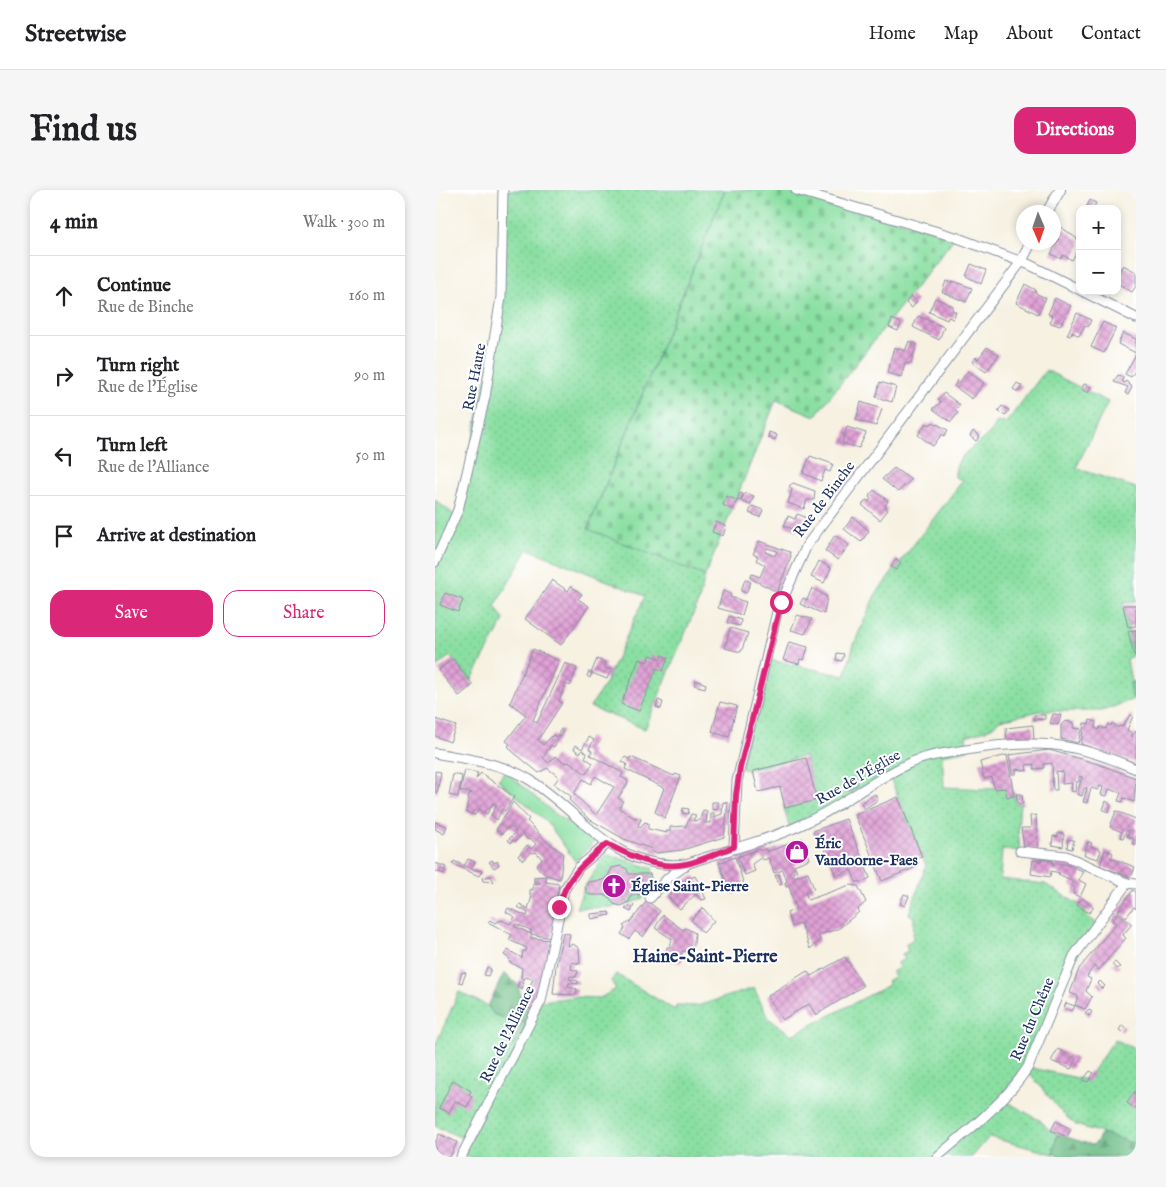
<!DOCTYPE html>
<html lang="en">
<head>
<meta charset="utf-8">
<style>
  body { margin:0; font-family:"IM FELL English",serif; background:#f6f6f6; color:#202124 }
  .controls { position:absolute; right:15px; top:15px; display:grid; overflow:hidden; border-radius:10px; box-shadow:0 2px 8px #0003 }
  .controls button { width:45px; height:45px; display:grid; place-items:center; padding:0; border:0; border-bottom:1px solid #e0e0e0; background:#fff; color:#202124; font:25px sans-serif }
  .compass { position:absolute; left:581px; top:15px; width:45px; height:45px; border-radius:50%; background:#fff; box-shadow:0 2px 8px #0003; rotate:178deg }
  .stop { position:absolute; width:15px; height:15px; margin:-11px; border:4px solid #db2777; border-radius:50%; background:#fff }
  .stop.end { background:#db2777; border-color:#fff; box-shadow:0 1px 5px #0008 }
  .list { margin:0; padding:0; list-style:none }
  h2 { display:flex; justify-content:space-between; align-items:center; height:65px; margin:0; padding:0 20px; font-size:21px }
  h2 small { font-size:16px; font-weight:400; color:#757577 }
  .list li { display:grid; grid-template-columns:32px 1fr auto; gap:15px; align-items:center; box-sizing:border-box; height:80px; padding:0 20px; border-top:1px solid #e0e0e0 }
  .list b { display:block; font-size:19px; white-space:nowrap }
  .list p { margin:0; font-size:16px; white-space:nowrap; color:#757577 }
  .list em { font-size:16px; font-style:normal; color:#757577 }
  .actions { display:flex; gap:10px; padding:15px 20px }
  .actions a { flex:1; padding:11px 0; border:1px solid #db2777; border-radius:15px; text-align:center; font-size:18px; color:#db2777 }
  .actions .main { background:#db2777; color:#fff }
  .icon { flex:none; width:28px; height:28px; fill:none; stroke:currentColor; stroke-width:2; stroke-linecap:round; stroke-linejoin:round }
  .map { position:relative; flex:none; width:701px; height:967px; overflow:hidden; border-radius:15px }
  header { display:flex; align-items:center; gap:30px; box-sizing:border-box; height:70px; padding:0 25px; background:#fff; border-bottom:1px solid #e0e0e0 }
  header strong { font-size:24px }
  nav { display:flex; gap:28px; margin-inline-start:auto; font-size:18px }
  .intro { display:flex; align-items:center; justify-content:space-between; box-sizing:border-box; height:120px; padding:0 30px }
  h1 { margin:0; font-size:35px }
  .button { padding:12px 22px; border-radius:15px; background:#db2777; color:#fff; font-size:18px; font-weight:700 }
  main { display:flex; gap:30px; padding:0 30px }
  aside { flex:1; background:#fff; border-radius:15px; box-shadow:0 2px 8px #0003 }
  .map>svg:first-child { display:block }
  .green { fill:url(#green-dots); stroke:#528780 }
  .forest { fill:url(#forest-firs); stroke:#457673 }
  .cemetery { fill:url(#cemetery-stones); stroke:#528780 }
  .pitch { fill:#8adfa2; stroke:#528780 }
  .building { fill:url(#building-cross-hatch); fill-rule:evenodd }
  .lines { fill:none; stroke-linecap:round; stroke-linejoin:round }
  .minor-casing { stroke:#8890a0; stroke-width:11 }
  .tertiary-casing { stroke:#8890a0; stroke-width:12 }
  .minor { stroke:#fff; stroke-width:9 }
  .tertiary { stroke:#fff; stroke-width:10 }
  .route { stroke:#db2777; stroke-width:6 }
  .labels { text-anchor:middle; stroke-width:4; stroke-linejoin:round; paint-order:stroke }
  .street-label { font-size:15px; fill:#1b2f5e; stroke:#fff }
  .poi-label { font-size:15px; font-weight:bold; fill:#1b2f5e; stroke:#fff; text-anchor:start }
  .quarter-label { font-size:18px; font-weight:bold; fill:#1b2f5e; stroke:#fff }
</style>
</head>
<body>
<header>
<strong>Streetwise</strong>
<nav><a>Home</a><a>Map</a><a>About</a><a>Contact</a></nav>
</header>
<div class="intro"><h1>Find us</h1><a class="button">Directions</a></div>
<main>
<aside>
<h2>4 min<small>Walk · 300 m</small></h2>
<ul class="list">
<li><svg class="icon" aria-label="ahead" viewBox="0 0 24 24"><path d="M12 20V5M6 11l6-6 6 6"/></svg><div><b>Continue</b><p>Rue de Binche</p></div><em>160 m</em></li>
<li><svg class="icon" aria-label="right" viewBox="0 0 24 24"><path d="M7 20v-9h11M14 6l5 5-5 5"/></svg><div><b>Turn right</b><p>Rue de l'Église</p></div><em>90 m</em></li>
<li><svg class="icon" aria-label="left" viewBox="0 0 24 24"><path d="M17 20v-9H6M10 6l-5 5 5 5"/></svg><div><b>Turn left</b><p>Rue de l'Alliance</p></div><em>50 m</em></li>
<li><svg class="icon" aria-label="arrive" viewBox="0 0 24 24"><path d="M6 21V4h12l-3 4 3 4H6"/></svg><div><b>Arrive at destination</b></div></li>
</ul>
<div class="actions"><a class="main">Save</a><a>Share</a></div>
</aside>
<div class="map">
<svg width="701" height="967" viewBox="0 0 701 967">
  <defs>
    <pattern id="green-dots" width="8" height="8" patternUnits="userSpaceOnUse" patternTransform="scale(1.25)"><rect width="8" height="8" fill="#8adfa2"/><path d="M2 2h.1M6 6h.1" fill="none" stroke="#76c08e" stroke-width="1.8" stroke-linecap="round"/></pattern>
    <pattern id="forest-firs" width="22" height="20" patternUnits="userSpaceOnUse" patternTransform="scale(1.25)"><rect width="22" height="20" fill="#6fbe88"/><path d="M5 1l3.5 6h-7zM16 11l3.5 6h-7z" fill="#5a9b72"/></pattern>
    <pattern id="cemetery-stones" width="16" height="16" patternUnits="userSpaceOnUse" patternTransform="scale(1.25)"><rect width="16" height="16" fill="#8adfa2"/><path d="M2 7V4a2 2 0 0 1 4 0v3zM10 15v-3a2 2 0 0 1 4 0v3z" fill="#76c08e"/></pattern>
    <pattern id="building-cross-hatch" width="8" height="8" patternUnits="userSpaceOnUse" patternTransform="scale(1.25)"><rect width="8" height="8" fill="#e0a1d5"/><path d="M0 0l8 8M0 8l8-8" fill="none" stroke="#b584b0"/></pattern>
  </defs>
  <rect width="100%" height="100%" fill="#fff"/>
  <filter id="ink" filterUnits="userSpaceOnUse"><feTurbulence type="fractalNoise" baseFrequency=".02" numOctaves="2"/><feDisplacementMap in="SourceGraphic" scale="10" xChannelSelector="R" yChannelSelector="G"/><feConvolveMatrix kernelMatrix="1 2 1 2 8 2 1 2 1" color-interpolation-filters="sRGB"/></filter>
  <filter id="wash" filterUnits="userSpaceOnUse"><feTurbulence type="fractalNoise" baseFrequency=".0096" numOctaves="4" result="noise"/><feDisplacementMap in="SourceGraphic" scale="20" xChannelSelector="R" yChannelSelector="G"/><feGaussianBlur stdDeviation="1.12" result="paint"/><feColorMatrix in="noise" values="0 0 0 0 0 0 0 0 0 0 0 0 0 0 0 0 0 1.4 0 .05"/><feComposite in="paint" operator="in"/></filter>
  <g filter="url(#wash)">
    <rect width="100%" height="100%" fill="#f6f1e1"/>
    <g class="green">
      <polygon points="68,0 290,0 153,338 270,386 264,410 210,539 155,517 170,494 210,406 93,359 60,416 69,430 36,491 15,466 0,478 0,310 21,326 62,139"/>
      <path d="M611 180 673 212 641 278 701 298V412L688 413 698 465 692 469 696 492 694 496 699 509 667 521H605L565 530 554 539 531 546 533 560 507 565 509 597 550 599 571 597 573 604 580 603V613H585L583 639 585 661 567 660 565 689 610 694 651 719 649 723 661 734 649 750 593 877 651 890 680 849 701 860V954L641 935 628 924 595 884 585 889 567 909 606 931 614 940 622 944 618 964 554 947 537 967H26L34 951 0 936V856L24 802 53 816 58 824 71 829 74 836 72 848 106 811 139 807 165 808 181 799 176 791 181 784 238 819H241V815L262 816 319 798 333 828 357 845 454 795 452 791 460 786 457 782 464 778 462 773 470 769 467 764 473 761 471 754 478 749 479 727 474 724 491 676 454 585 355 639 348 615 380 607 370 566 312 580 305 578 331 469 410 486 419 454 440 405 528 290 520 287C519 259 552 255 561 233L568 231 570 234Z"/>
      <path d="M171 664 217 678 220 699C198 720 170 717 141 718L150 696Z"/>
    </g>
    <g class="forest">
      <polygon points="696,492 701,492 701,509 696,505 694,496"/>
      <path d="M69 783 82 794 88 810 99 826 79 856 74 854C71 845 75 838 71 829L58 824 53 816Z"/>
      <polygon points="666,943 701,954 701,967 628,967 618,964 622,944 657,955 662,952"/>
    </g>
    <polygon class="cemetery" points="290,0 361,0 520,47 380,226 341,210 270,386 153,339"/>
    <polygon class="pitch" points="70,581 120,624 160,651 140,671 112,632 63,590"/>
    <g id="blocks">
      <g class="building">
        <polygon points="655,10 661,13 658,19 652,16"/>
        <polygon points="626,37 645,51 645,57 637,70 628,65 626,69 616,64 624,49 621,48"/>
        <polygon points="536,74 551,80 546,94 531,86"/>
        <polygon points="688,75 701,82 701,96 697,102 682,93 682,85"/>
        <polygon points="511,91 517,93 518,91 537,98 531,112 507,102"/>
        <polygon points="590,94 601,100 600,103 611,108 603,124 581,113"/>
        <polygon points="476,106 482,111 477,118 471,113"/>
        <polygon points="500,108 518,116 517,120 521,122 518,129 513,127 512,130 494,122"/>
        <polygon points="620,108 636,116 625,136 616,133 615,132 618,126 613,124"/>
        <polygon points="642,123 656,130 653,137 650,135 644,146 637,142 635,146 632,145"/>
        <polygon points="483,126 509,137 504,150 478,137"/>
        <polygon points="457,129 466,133 463,141 454,137"/>
        <polygon points="668,132 681,138 669,163 656,157"/>
        <polygon points="688,143 701,149 701,163 683,154"/>
        <polygon points="474,151 482,154 476,173 470,174 466,187 452,183 459,157 470,161"/>
        <polygon points="552,157 564,165 551,182 537,172 541,167 543,169"/>
        <polygon points="701,164 701,180 696,187 690,184"/>
        <polygon points="533,181 549,193 537,209 519,196 523,190 525,192"/>
        <polygon points="683,185 688,187 687,191 689,193 691,191 697,197 693,205 690,203 693,197 679,192"/>
        <polygon points="445,192 461,197 457,212 441,207"/>
        <polygon points="582,193 587,196 583,202 578,199"/>
        <polygon points="649,194 656,197 653,203 646,199"/>
        <polygon points="509,203 525,215 520,221 523,223 516,232 498,219 506,212 503,210"/>
        <polygon points="426,212 447,219 441,236 421,230"/>
        <polygon points="567,216 574,220 570,226 563,221"/>
        <polygon points="498,232 513,240 509,246 507,244 498,256 483,245 491,233 495,235"/>
        <polygon points="412,237 431,243 424,258 407,253"/>
        <polygon points="538,241 545,246 541,251 535,246"/>
        <polygon points="334,242 342,245 340,250 333,247"/>
        <polygon points="375,266 398,274 395,282 390,280 386,291 368,283"/>
        <polygon points="459,278 476,290 463,302 447,289"/>
        <polygon points="358,293 380,301 379,310 372,310 369,319 353,313 357,300 354,296"/>
        <polygon points="439,300 453,311 450,316 453,320 445,330 427,315 431,310 434,312 436,309 434,307"/>
        <polygon points="305,303 308,304 305,311 302,310"/>
        <polygon points="310,303 319,306 315,315 306,311"/>
        <polygon points="291,306 302,310 298,320 288,315"/>
        <polygon points="317,316 328,320 325,327 314,323"/>
        <polygon points="362,324 370,327 367,332 370,334 367,342 349,336 353,326 360,329"/>
        <polygon points="418,327 434,341 426,352 409,339"/>
        <polygon points="281,332 291,336 288,346 277,342"/>
        <polygon points="400,345 414,355 403,370 390,361"/>
        <path d="M324 351 355 362 356 366 342 402 315 388 317 384 325 387 330 375 321 370 323 366 318 364ZM332 358 342 361 340 366 330 362Z"/>
        <polygon points="461,369 466,373 461,380 456,377"/>
        <polygon points="384,371 396,378 389,393 376,387"/>
        <polygon points="310,389 316,392 311,403 306,401"/>
        <polygon points="117,390 133,401 136,396 147,404 143,409 154,416 126,455 90,429"/>
        <polygon points="377,398 392,407 389,424 365,414 368,408 372,410"/>
        <polygon points="288,401 296,404 295,407 311,412 307,425 283,418"/>
        <polygon points="10,403 28,410 23,422 5,415"/>
        <polygon points="688,415 701,415 701,436 693,437"/>
        <polygon points="362,425 377,429 370,444 356,440"/>
        <polygon points="294,426 306,430 305,436 292,433"/>
        <polygon points="295,438 313,443 306,462 290,458"/>
        <polygon points="701,440 701,465 699,465 693,441"/>
        <polygon points="354,452 373,457 369,470 365,469 364,474 348,470"/>
        <path d="M98 459 124 471 98 530 102 533 130 473 142 478 135 496 131 494 124 511 127 513 103 550 108 555 118 545 121 547 126 539 128 540 119 557 116 555 108 568 114 573 120 566 130 573 135 572 151 584 158 573 150 568 152 563 147 560 145 563 139 559 141 555 147 559 154 547 159 550 154 559 157 561 155 565 188 583 186 587 192 590 193 593 183 608 188 611 184 618 198 627 206 629 203 636 205 637 210 632 213 633V639L232 643 231 641H235V637L251 636 256 624 261 625 258 631 265 630 268 620 272 621 271 633H276V623H279V627L287 624 288 612 293 613 289 647 247 660 221 663 216 661 217 659 189 649 154 629 134 610 137 607 119 594 124 587 112 578 104 583 77 561 73 556 75 554 71 551 91 525 75 513ZM160 586 179 597 161 625 139 604 148 589 156 594Z"/>
        <polygon points="402,463 409,464 407,471 401,470"/>
        <polygon points="216,465 226,469 227,465 233,468 228,481 222,478 204,521 186,514 204,469 212,472"/>
        <polygon points="18,469 38,495 24,506 3,480"/>
        <polygon points="162,469 171,473 169,478 176,480 172,489 157,483 155,488 152,486 154,481 156,483"/>
        <polygon points="261,490 271,494 270,498 259,495"/>
        <polygon points="223,510 228,512 226,519 221,517"/>
        <polygon points="285,512 302,516 294,547 277,542"/>
        <polygon points="618,524 626,525 623,535 615,533"/>
        <polygon points="599,525 610,525 610,529 599,530"/>
        <polygon points="695,525 698,526 692,540 696,542 696,547 701,541 701,573 646,554 649,533 654,534 655,530 661,532 660,538 664,540 665,537 671,539 673,534 676,536 677,533 683,538 684,536 687,537"/>
        <polygon points="0,529 21,536 15,552 0,546"/>
        <polygon points="630,531 639,533 638,538 646,539 643,553 626,549 626,535"/>
        <polygon points="598,535 599,549 572,552 571,538"/>
        <polygon points="614,560 663,574 701,588 699,612 689,608 688,612 683,611 686,603 674,599 672,606 666,605 668,597 665,596 663,600 656,598 652,613 648,612 652,598 649,598 647,606 642,604 647,587 644,586 644,592 641,592 640,602 636,601 637,593 627,594 628,582 621,581 622,600 618,600 617,573 609,574 609,578 599,579 599,574 591,575 592,581 581,579 581,584 577,584 574,565"/>
        <polygon points="572,565 579,606 572,607 570,598 560,599 556,587 549,589 545,572"/>
        <polygon points="190,567 194,569 196,567 239,586 240,584 246,586 230,628 220,622 229,598 190,579 192,574 187,572"/>
        <polygon points="371,568 382,610 350,618 345,597 323,602 318,581"/>
        <polygon points="30,580 43,583 41,589 46,583 79,607 70,621 67,619 62,630 56,625 62,615 58,613 52,624 44,619 40,625 31,622 34,604 37,603 25,601"/>
        <polygon points="0,581 6,582 2,603 0,602"/>
        <polygon points="18,584 27,586 23,607 14,605"/>
        <polygon points="421,590 423,594 413,600 410,595"/>
        <polygon points="440,604 443,610 429,619 426,613"/>
        <polygon points="581,604 587,604 588,614 583,614"/>
        <polygon points="463,607 487,667 478,670 481,677 447,691 420,625"/>
        <polygon points="671,611 676,615 674,622 668,620"/>
        <polygon points="78,612 94,629 92,631 111,651 128,663 125,689 111,685 105,680 101,675 107,669 101,662 99,663 97,662 88,670 83,666 92,655 96,659 101,654 95,648 93,650 88,644 80,652 78,650 76,653 73,650 81,642 77,637 73,637 67,644 61,640"/>
        <polygon points="277,612 283,612 283,619 277,620"/>
        <polygon points="248,618 254,619 253,624 247,623"/>
        <polygon points="681,621 701,629 701,655 697,653 699,649 692,646 694,641 692,640 688,648 685,647 687,642 675,637"/>
        <polygon points="601,625 603,660 589,657 586,638 596,638 595,626"/>
        <polygon points="411,629 435,688 426,692 421,692 416,680 401,686 383,644 379,644 378,641"/>
        <polygon points="0,632 12,636 9,644 0,639"/>
        <polygon points="623,643 629,644 628,657 617,655 618,646 623,647"/>
        <polygon points="367,649 374,669 359,675 362,681 358,682 359,687 373,682 379,699 370,702 373,710 415,695 423,696 431,712 423,719 424,722 403,739 383,745 385,750 375,759 366,733 357,737 352,723 361,719 354,696 351,697 350,693 352,691 348,680 339,683 334,668 328,670 327,667 317,674 320,681 310,685 302,667 324,659 325,661 331,659 332,662"/>
        <polygon points="633,649 639,650 637,659 632,658"/>
        <polygon points="653,652 657,653 656,656 666,660 663,669 649,665"/>
        <polygon points="670,660 678,663 676,668 700,677 697,685 695,687 665,676"/>
        <polygon points="300,667 310,698 295,703 284,673"/>
        <polygon points="33,669 40,672 36,679 47,681 44,686 17,674 19,671 29,676"/>
        <polygon points="607,669 618,671 617,674 631,674 648,681 644,690 651,694 645,707 638,704 640,698 636,695 638,691 623,684 625,683 616,681 615,687 596,684 598,670 607,671"/>
        <polygon points="57,670 60,673 62,671 64,675 59,678 54,672"/>
        <polygon points="0,673 11,677 9,684 0,681"/>
        <polygon points="186,676 192,679 194,684 215,684 218,698 215,703 196,706 194,712 186,716 179,714 175,708 169,705 155,705 152,703 150,697 153,692 168,690 173,686 177,678"/>
        <polygon points="344,684 347,694 344,695 340,685"/>
        <polygon points="56,686 59,692 48,691 47,688"/>
        <path d="M111 686V692L124 694 116 748 96 744V748L116 750 108 799 98 820 86 815 98 789 90 787 89 790 86 788 87 778 74 772 75 769 69 765 73 760 87 768 88 761H91L92 758 74 750 77 745 53 732 55 730 60 733 67 730 75 734 80 727 71 722 73 718 92 726 93 723 83 717 85 714 93 719 97 706H95V699L98 700V693L105 694V692H99V687ZM81 734 96 740V744L79 736Z"/>
        <polygon points="260,686 271,709 266,710 261,704 245,719 233,707 249,691"/>
        <polygon points="698,700 701,702 701,719 699,717 691,727 683,721"/>
        <polygon points="469,704 474,706 470,716 465,714"/>
        <polygon points="647,708 659,717 654,723 642,715"/>
        <polygon points="212,711 225,721 208,747 200,741 194,749 186,744 190,738 188,736 195,732"/>
        <polygon points="199,715 196,722 190,719 193,717"/>
        <polygon points="268,718 279,731 268,743 256,730"/>
        <polygon points="174,722 175,725 157,729 156,726 156,724"/>
        <polygon points="683,723 697,734 688,745 691,748 672,770 664,780 659,776 653,785 652,787 656,789 651,801 657,807 650,819 640,815 643,806 635,803 644,779 681,733 677,731"/>
        <polygon points="228,725 248,740 251,738 260,743 258,762 247,761 246,773 230,770 232,757 235,757 237,749 220,738"/>
        <polygon points="128,743 135,744 133,756 138,754 144,758 145,774 137,772 136,779 143,781 141,787 135,786 134,789 143,791 143,794 134,793 133,797 142,799 141,805 118,804 121,776"/>
        <polygon points="410,767 428,796 381,825 374,814 347,830 332,806 372,781 376,786"/>
        <polygon points="680,772 685,777 681,779 677,774"/>
        <polygon points="52,777 56,779 53,786 49,785"/>
        <polygon points="27,782 31,783 27,793 24,792"/>
        <polygon points="85,790 89,792 87,799 82,796"/>
        <polygon points="665,791 670,796 667,799 662,794"/>
        <polygon points="631,813 640,816 637,821 629,818"/>
        <polygon points="654,819 657,822 654,826 650,823"/>
        <polygon points="687,835 690,837 687,842 684,840"/>
        <polygon points="623,859 641,869 636,879 616,871"/>
        <polygon points="655,881 659,883 653,892 648,890"/>
        <polygon points="18,890 36,901 34,905 37,907 32,917 20,911 14,923 4,918"/>
        <polygon points="700,901 701,917 700,919 692,913"/>
        <polygon points="621,931 636,939 632,947 616,940"/>
        <polygon points="4,944 22,952 15,967 0,967 0,953"/>
      </g>
    </g>
  </g>
  <g filter="url(#ink)">
    <use href="#blocks" fill-opacity="0" stroke="#8890a0" stroke-width="1"/>
    <g class="lines">
      <g class="minor-casing">
        <g id="minor">
          <polyline points="361,0 520,47 595,75 645,100"/>
          <polyline points="647,101 701,128"/>
          <polyline points="0,372 23,320 50,207 66,107 68,0"/>
          <path d="M0 563C32 569 68 573 95 590 148 624 180 682 251 674 290 660 333 651 370 633 407 616 439 589 475 573 493 565 512 563 531 560 598 549 638 551 701 579"/>
          <polyline points="299,657 302,591 315,536 342,422 372,355 586,72"/>
          <polyline points="585,661 631,666 692,693 701,694"/>
          <polyline points="215,708 233,688 251,675"/>
          <polyline points="26,967 106,811 129,700 144,677 172,654"/>
          <path d="M502 967C533 940 570 913 593 877L639 766 692 693"/>
        </g>
      </g>
      <g class="tertiary-casing">
        <g id="tertiary">
          <polyline points="612,22 625,0"/>
          <polyline points="586,72 596,52"/>
        </g>
      </g>
      <use href="#minor" class="minor"/>
      <use href="#tertiary" class="tertiary"/>
    </g>
  </g>
  <g class="lines" filter="url(#ink)">
    <path class="route" d="M124 717C130 688 150 672 172 654 196 666 223 680 251 674 267 671 283 662 299 657L301 605 305 578 346 412"/>
  </g>
  <defs>
    <g id="shop-disc" transform="scale(1.25)"><circle r="9.5" fill="#b5179e" stroke="#fff"/><path d="M-5-2.5h2.3a2.7 3.5 0 0 1 5.4 0H5L5.5 6h-11ZM-1.5-2.5h3a1.5 2.3 0 0 0-3 0Z" fill="#fff"/></g>
    <g id="church-disc" transform="scale(1.25)"><circle r="9.5" fill="#b5179e" stroke="#fff"/><path d="M-1.2-6h2.4v3.5h3.3v2.4h-3.3V6h-2.4V-.1h-3.3v-2.4h3.3Z" fill="#fff"/></g>
  </defs>
  <g fill-rule="evenodd">
    <use href="#shop-disc" x="362" y="662"/>
    <use href="#church-disc" x="179" y="696"/>
  </g>
  <g class="labels">
    <g class="street-label">
      <text transform="translate(39 187) rotate(-79)" y="5">Rue Haute</text>
      <text transform="translate(389 309) rotate(-53)" y="5">Rue de Binche</text>
      <text transform="translate(423 587) rotate(-30)" y="5">Rue de l'Église</text>
      <text transform="translate(597 829) rotate(-67)" y="5">Rue du Chêne</text>
      <text transform="translate(72 844) rotate(-64)" y="5">Rue de l'Alliance</text>
    </g>
    <g class="poi-label">
      <text x="380" y="658">Éric<tspan x="380" dy="17">Vandoorne-Faes</tspan></text>
      <text x="196" y="701">Église Saint-Pierre</text>
    </g>
    <g class="quarter-label">
      <text x="270" y="772">Haine-Saint-Pierre</text>
    </g>
  </g>
</svg>
<div class="controls">
<button>+</button>
<button>−</button>
</div>
<svg class="compass" viewBox="-18 -18 36 36"><path d="M0-13l5 13h-10z" fill="#e53935"/><path d="M0 13l5-13h-10z" fill="#757577"/></svg>
<div class="stop" style="left:346px;top:412px"></div>
<div class="stop end" style="left:124px;top:717px"></div>
</div>
</main>
</body>
</html>
